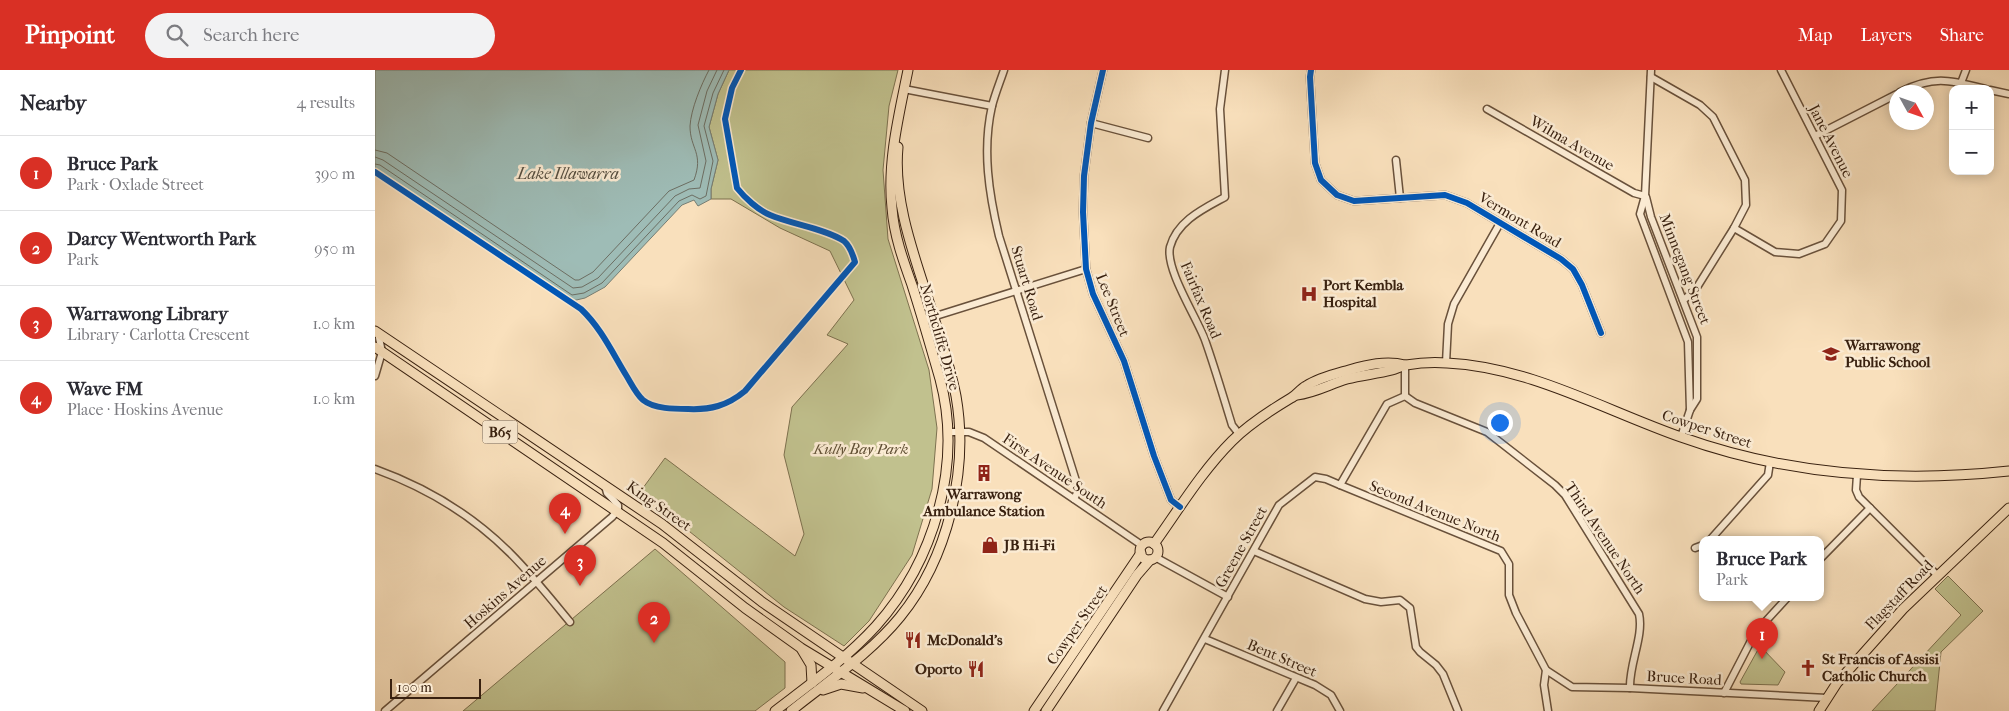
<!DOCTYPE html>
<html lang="en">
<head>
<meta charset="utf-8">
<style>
  body { margin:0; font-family:"IM FELL French Canon",serif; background:#f2f2f3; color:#2b2b33 }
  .controls { position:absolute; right:15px; top:15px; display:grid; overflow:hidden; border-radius:10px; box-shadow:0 2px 12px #0003 }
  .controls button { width:45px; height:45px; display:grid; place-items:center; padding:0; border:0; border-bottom:1px solid #e1e1e2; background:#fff; color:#2b2b33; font:25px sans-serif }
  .compass { position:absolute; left:1514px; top:15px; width:45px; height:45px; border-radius:50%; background:#fff; box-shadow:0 2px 12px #0003; rotate:130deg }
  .scale { position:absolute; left:15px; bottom:12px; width:91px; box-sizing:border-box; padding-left:5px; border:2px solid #392110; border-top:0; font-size:14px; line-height:18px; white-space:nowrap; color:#392110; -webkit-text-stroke:4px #fbebd3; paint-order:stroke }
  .you { position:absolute; left:1124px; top:352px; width:18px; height:18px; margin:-12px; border:4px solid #fff; border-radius:50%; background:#1a73e8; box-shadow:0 0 0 8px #1a73e833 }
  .badge { display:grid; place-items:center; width:32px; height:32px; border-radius:50%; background:#d93025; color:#fff; font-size:16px; font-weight:700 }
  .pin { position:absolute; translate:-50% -41px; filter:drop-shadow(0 1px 2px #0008) }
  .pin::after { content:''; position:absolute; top:26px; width:18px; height:15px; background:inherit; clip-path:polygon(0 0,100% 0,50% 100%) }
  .popup { position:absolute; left:1324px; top:466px; width:125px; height:65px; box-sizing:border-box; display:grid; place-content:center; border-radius:10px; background:#fff; filter:drop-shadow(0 1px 4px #0005); font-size:16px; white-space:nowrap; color:#7c7c81 }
  .popup b { font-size:19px; color:#2b2b33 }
  .popup::after { content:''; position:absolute; left:50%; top:100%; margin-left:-10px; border:10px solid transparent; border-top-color:#fff }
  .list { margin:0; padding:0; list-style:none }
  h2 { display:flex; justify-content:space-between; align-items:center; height:65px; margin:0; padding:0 20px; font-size:21px }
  h2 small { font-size:16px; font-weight:400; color:#7c7c81 }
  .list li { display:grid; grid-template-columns:32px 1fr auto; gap:15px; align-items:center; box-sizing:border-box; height:75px; padding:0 20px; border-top:1px solid #e1e1e2 }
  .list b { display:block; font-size:19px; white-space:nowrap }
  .list p { margin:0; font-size:16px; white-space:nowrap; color:#7c7c81 }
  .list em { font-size:16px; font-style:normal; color:#7c7c81 }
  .icon { flex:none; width:28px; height:28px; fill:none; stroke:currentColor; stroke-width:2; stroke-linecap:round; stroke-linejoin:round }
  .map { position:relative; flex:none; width:1634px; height:641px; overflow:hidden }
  header { display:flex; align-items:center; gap:30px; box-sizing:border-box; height:70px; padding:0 25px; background:#d93025; color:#fff }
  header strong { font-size:24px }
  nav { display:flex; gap:28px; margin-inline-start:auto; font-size:18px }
  .search { width:350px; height:45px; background:#f2f2f3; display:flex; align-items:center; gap:12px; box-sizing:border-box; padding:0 18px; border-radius:28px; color:#7c7c81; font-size:19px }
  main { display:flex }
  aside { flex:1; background:#fff }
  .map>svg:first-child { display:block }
  .green { fill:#c1c18e; stroke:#7d714f }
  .water { fill:#9ebcb6; stroke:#767e74 }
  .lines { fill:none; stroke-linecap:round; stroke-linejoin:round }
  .shore { stroke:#6c6e63; stroke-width:1 }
  .minor-casing { stroke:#69513b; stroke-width:9 }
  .major-casing { stroke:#392110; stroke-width:11 }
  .minor { stroke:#fbebd3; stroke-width:6 }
  .major { stroke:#f9e0bc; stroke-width:9 }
  .cycleway-casing { stroke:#fbebd3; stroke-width:9 }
  .cycleway { stroke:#0057b8; stroke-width:6 }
  .labels { text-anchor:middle; stroke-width:5; stroke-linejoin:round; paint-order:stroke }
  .shield { fill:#fbebd3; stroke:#735e4a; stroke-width:1 }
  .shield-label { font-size:14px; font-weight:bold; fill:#392110 }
  .street-label { font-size:15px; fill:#392110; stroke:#fbebd3 }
  .poi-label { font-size:15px; font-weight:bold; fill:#392110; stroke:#fbebd3; text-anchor:start }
  .park-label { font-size:15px; font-style:italic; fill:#625136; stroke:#fbebd3 }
  .water-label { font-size:16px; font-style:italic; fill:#575042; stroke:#fbebd3 }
</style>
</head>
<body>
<header>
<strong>Pinpoint</strong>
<div class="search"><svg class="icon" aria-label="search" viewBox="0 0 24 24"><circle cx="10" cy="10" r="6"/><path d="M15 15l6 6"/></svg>Search here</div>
<nav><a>Map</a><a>Layers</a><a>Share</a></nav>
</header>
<main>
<aside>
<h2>Nearby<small>4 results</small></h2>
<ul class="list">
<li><span class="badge">1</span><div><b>Bruce Park</b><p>Park · Oxlade Street</p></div><em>390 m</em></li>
<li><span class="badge">2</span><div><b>Darcy Wentworth Park</b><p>Park</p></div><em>950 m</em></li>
<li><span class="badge">3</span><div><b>Warrawong Library</b><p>Library · Carlotta Crescent</p></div><em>1.0 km</em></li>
<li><span class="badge">4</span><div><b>Wave FM</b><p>Place · Hoskins Avenue</p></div><em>1.0 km</em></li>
</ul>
</aside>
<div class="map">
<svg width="1634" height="641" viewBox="0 0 1634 641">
  <rect width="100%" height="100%" fill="#f9e0bc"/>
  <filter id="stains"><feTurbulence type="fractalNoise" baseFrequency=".004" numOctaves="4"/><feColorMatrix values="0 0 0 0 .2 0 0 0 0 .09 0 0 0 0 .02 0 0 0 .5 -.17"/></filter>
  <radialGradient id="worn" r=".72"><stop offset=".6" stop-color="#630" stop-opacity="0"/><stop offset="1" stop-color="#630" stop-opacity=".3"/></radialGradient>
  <g class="green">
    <polygon points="354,0 523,0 514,36 508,100 513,169 554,300 562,358 557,419 537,485 494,551 469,576 409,537 265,422 290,388 420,486 429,464 409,385 417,337 473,274 452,265 479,230 455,181 405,158 356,129 336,129 336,119 343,90 334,57 343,24"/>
    <polygon points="280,479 410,592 410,618 380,641 88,641"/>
    <polygon points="1573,506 1608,541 1566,582 1560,641 1497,641 1586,545 1560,519"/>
    <polygon points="1385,576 1410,602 1403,615 1366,614 1365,612"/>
  </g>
  <polygon class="water" points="0,0 354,0 343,24 334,57 343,90 336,119 336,129 323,136 319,130 307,135 230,217 210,228 197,231 0,98"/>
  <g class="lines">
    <g class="shore">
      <path d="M0 80 12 83 200 210H204L218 202 294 121 319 110C329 83 315 79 315 56 316 39 326 15 334 0"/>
      <polyline points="0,87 8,90 198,218 207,217 223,208 300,126 314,119 325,118 331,91 323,55 332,21 342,0"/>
      <polyline points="0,94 5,95 197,225 209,223 227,213 304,131 317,125 325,129 331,126 338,91 329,56 338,23 349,0"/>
    </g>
    <g class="minor-casing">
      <g id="minor">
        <path d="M629 0C625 12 620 24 617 36 607 80 614 124 624 166L702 414 703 421 699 429"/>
        <polyline points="728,0 716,53 709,106 708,142 711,199 718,224 749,291 779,386 796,430 805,437"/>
        <path d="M850 0 845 39 850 127C828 139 802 151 795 177 790 199 822 248 830 270 840 298 848 326 857 355L864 364"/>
        <polyline points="936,0 935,7 940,93 946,110 962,125 979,131 1070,125 1092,133 1186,189 1198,199 1207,215 1226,263"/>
        <polyline points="1276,0 1270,126 1265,144 1313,272 1315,340"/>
        <polyline points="1276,7 1325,35 1338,47 1370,110 1371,135 1359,158 1319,222 1308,230"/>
        <polyline points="1586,13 1591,0"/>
        <polyline points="529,19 617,36"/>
        <polyline points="1615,20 1634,24"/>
        <path d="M1525 22C1559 5 1575 10 1611 19"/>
        <polyline points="1112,39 1259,123 1270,126"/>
        <polyline points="716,53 773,68"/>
        <polyline points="1440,66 1522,24"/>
        <polyline points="1021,90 1025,128"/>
        <polyline points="1271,127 1276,147 1322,267 1322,329 1315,340 1306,367"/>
        <polyline points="1359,158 1400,182 1424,184 1450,174 1466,151 1467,120 1406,0"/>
        <polyline points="548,250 711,199"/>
        <polyline points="1071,293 1073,254 1079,234 1125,153"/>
        <polyline points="0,306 7,282 3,263"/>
        <path d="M1030 326 1040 333 1112 362 1180 415 1190 425 1264 544C1269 566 1254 594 1255 618"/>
        <polyline points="573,362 594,362 609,368 768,476"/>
        <path d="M0 399C50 417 97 445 135 483 157 505 176 529 195 552"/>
        <polyline points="1482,405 1481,420 1484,427 1562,505"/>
        <polyline points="965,415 1126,481 1134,494 1134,525 1141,543 1171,600 1169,615 1173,641"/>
        <polyline points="1335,470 1393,405 1395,392"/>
        <polyline points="1320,478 1328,475"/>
        <polyline points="879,481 990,529 1006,532 1025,530 1035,538 1041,577 1045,582 1061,595 1068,604 1083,641"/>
        <polyline points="780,487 853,527"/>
        <polyline points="1446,488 1495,438"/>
        <polyline points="830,569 940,615 956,625 965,641"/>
        <polyline points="1171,600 1197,617 1255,618 1452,628"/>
        <polyline points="1349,623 1380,563 1412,528"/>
        <polyline points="10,641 237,447 243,440 243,435 232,423 230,416"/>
        <polyline points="788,641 904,435 940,407 951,409 965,415 1012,334 1030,326 1030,295"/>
        <polyline points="902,641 921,608"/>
      </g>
    </g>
    <g class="major-casing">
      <g id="major">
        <polyline points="0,261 287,454 387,532 547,641"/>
        <polyline points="0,277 288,473 370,538 426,578 530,641"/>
        <path d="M922 325C940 323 955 314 972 309 987 305 1002 304 1017 300 1021 299 1026 296 1031 295 1043 293 1060 292 1072 293 1155 297 1229 340 1306 367 1412 405 1523 413 1634 401"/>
        <circle cx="774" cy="481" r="9"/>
        <path d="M779 474C804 439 827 401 857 371 874 354 896 340 916 328 922 325 925 319 931 316 943 308 960 304 974 300 992 295 1011 290 1030 295"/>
        <polyline points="427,580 436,595 437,613"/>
        <polyline points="448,620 466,614 488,618"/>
        <path d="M400 641C434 615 471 589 501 556 559 491 588 395 565 309 556 278 547 246 537 215 528 190 519 165 517 138 512 92 524 45 533 0"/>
        <path d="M416 641C453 611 495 584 525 547 573 488 594 400 581 326 575 295 564 265 555 235 539 185 518 130 523 77"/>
        <polyline points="659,641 766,483"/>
        <polyline points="671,641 762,505 775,490"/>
        <polyline points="1444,641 1462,613 1528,539 1634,438"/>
      </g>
    </g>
    <use href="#minor" class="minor"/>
    <use href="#major" class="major"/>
    <g class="cycleway-casing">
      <g id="cycleway">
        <polyline points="728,0 716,53 709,106 708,142 711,199 718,224 749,291 779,386 796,430 805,437"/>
        <polyline points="936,0 935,7 940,93 946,110 962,125 979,131 1070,125 1092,133 1186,189 1198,199 1207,215 1226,263"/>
        <path d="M0 102 206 239C226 258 237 282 251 305 256 313 261 324 268 330 279 339 300 339 313 339 335 340 352 336 370 321L480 192C478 185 475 176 469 171 451 159 416 154 395 145 383 140 370 128 362 118L350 49 357 18 366 0"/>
      </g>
    </g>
    <use href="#cycleway" class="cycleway"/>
  </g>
  <defs>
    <g id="hospital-bare" transform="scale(1.35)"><path d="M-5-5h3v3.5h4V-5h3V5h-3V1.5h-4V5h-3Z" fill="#8f2418" stroke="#fbebd3" stroke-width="2.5" paint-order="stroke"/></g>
    <g id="school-bare" transform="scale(1.35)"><path d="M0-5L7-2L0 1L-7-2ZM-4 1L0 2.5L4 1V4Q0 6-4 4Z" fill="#8f2418" stroke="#fbebd3" stroke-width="2.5" paint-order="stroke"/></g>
    <g id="building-bare" transform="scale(1.35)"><path d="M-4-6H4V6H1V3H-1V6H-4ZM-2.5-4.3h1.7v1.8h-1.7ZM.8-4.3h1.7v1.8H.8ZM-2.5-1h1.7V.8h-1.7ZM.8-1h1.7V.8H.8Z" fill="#8f2418" stroke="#fbebd3" stroke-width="2.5" paint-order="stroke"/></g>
    <g id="shop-bare" transform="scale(1.35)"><path d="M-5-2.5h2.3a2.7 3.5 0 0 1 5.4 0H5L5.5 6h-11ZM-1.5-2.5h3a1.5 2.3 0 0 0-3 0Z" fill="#8f2418" stroke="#fbebd3" stroke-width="2.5" paint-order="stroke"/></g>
    <g id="restaurant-bare" transform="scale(1.35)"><path d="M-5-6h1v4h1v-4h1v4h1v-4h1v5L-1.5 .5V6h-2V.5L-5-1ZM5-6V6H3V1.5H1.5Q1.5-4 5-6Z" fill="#8f2418" stroke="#fbebd3" stroke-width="2.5" paint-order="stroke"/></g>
    <g id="church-bare" transform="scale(1.35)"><path d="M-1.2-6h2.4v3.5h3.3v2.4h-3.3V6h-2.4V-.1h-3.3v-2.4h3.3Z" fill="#8f2418" stroke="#fbebd3" stroke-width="2.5" paint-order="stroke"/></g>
  </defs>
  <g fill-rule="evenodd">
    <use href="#hospital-bare" x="934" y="224"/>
    <use href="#school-bare" x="1456" y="284"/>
    <use href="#building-bare" x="609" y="403"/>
    <use href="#shop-bare" x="615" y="475"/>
    <use href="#restaurant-bare" x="538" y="570"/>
    <use href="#church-bare" x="1433" y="598"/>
    <use href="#restaurant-bare" x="601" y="599"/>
  </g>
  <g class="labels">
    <rect class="shield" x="107.5" y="350.5" width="35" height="23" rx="4"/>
    <g class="shield-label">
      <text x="125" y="367">B65</text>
    </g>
    <g class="street-label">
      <text transform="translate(1456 71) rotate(63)" y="5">Jane Avenue</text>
      <text transform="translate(1197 73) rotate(30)" y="5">Wilma Avenue</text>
      <text transform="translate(1145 150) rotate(31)" y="5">Vermont Road</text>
      <text transform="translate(1310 199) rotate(69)" y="5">Minnegang Street</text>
      <text transform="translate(652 213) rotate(73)" y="5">Stuart Road</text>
      <text transform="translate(826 230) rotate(67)" y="5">Fairfax Road</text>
      <text transform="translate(738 235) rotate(68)" y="5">Lee Street</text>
      <text transform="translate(565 267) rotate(74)" y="5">Northcliffe Drive</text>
      <text transform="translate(1332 359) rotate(18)" y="5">Cowper Street</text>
      <text transform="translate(680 401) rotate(34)" y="5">First Avenue South</text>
      <text transform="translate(284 436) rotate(35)" y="5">King Street</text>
      <text transform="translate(1060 441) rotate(22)" y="5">Second Avenue North</text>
      <text transform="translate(1230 468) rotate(56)" y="5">Third Avenue North</text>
      <text transform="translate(866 477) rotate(-61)" y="5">Greene Street</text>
      <text transform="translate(130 522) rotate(-41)" y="5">Hoskins Avenue</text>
      <text transform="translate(1524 525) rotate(-46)" y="5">Flagstaff Road</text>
      <text transform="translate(702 555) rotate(-55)" y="5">Cowper Street</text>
      <text transform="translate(907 588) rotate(23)" y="5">Bent Street</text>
      <text transform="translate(1309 608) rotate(3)" y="5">Bruce Road</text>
    </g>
    <g class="poi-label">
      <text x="948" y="220">Port Kembla<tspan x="948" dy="17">Hospital</tspan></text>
      <text x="1470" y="280">Warrawong<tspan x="1470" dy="17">Public School</tspan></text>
      <text x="609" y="429" text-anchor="middle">Warrawong<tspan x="609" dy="17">Ambulance Station</tspan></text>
      <text x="629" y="480">JB Hi-Fi</text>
      <text x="552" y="575">McDonald's</text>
      <text x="1447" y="594">St Francis of Assisi<tspan x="1447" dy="17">Catholic Church</tspan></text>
      <text x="587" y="604" text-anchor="end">Oporto</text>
    </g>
    <g class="park-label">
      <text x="486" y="384">Kully Bay Park</text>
    </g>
    <g class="water-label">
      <text x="193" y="109">Lake Illawarra</text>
    </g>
  </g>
  <rect width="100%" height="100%" filter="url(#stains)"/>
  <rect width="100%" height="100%" fill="url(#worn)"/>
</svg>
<div class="controls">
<button>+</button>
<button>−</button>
</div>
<svg class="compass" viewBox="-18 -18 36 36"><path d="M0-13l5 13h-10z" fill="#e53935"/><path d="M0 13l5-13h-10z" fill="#7c7c81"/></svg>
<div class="scale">100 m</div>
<div class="you"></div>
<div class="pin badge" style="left:1387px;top:589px">1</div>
<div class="popup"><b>Bruce Park</b>Park</div>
<div class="pin badge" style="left:279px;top:573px">2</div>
<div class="pin badge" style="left:205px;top:516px">3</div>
<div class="pin badge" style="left:190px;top:464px">4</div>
</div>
</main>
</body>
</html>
